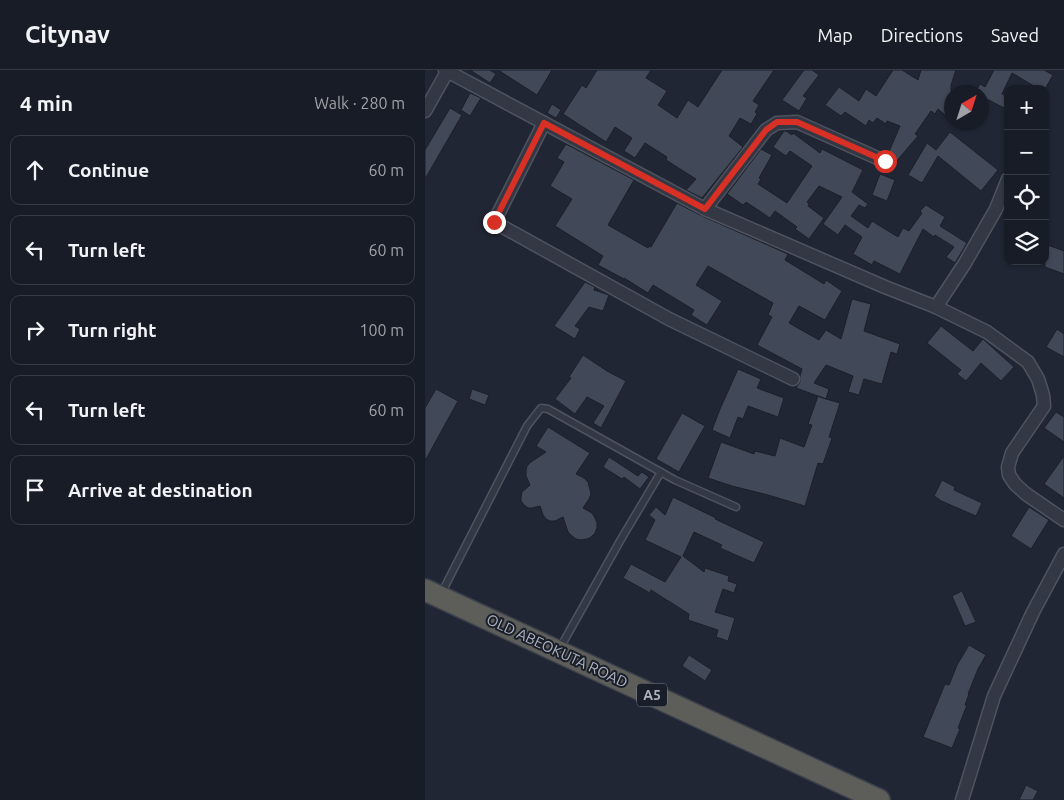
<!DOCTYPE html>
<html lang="en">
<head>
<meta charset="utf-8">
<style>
  body { margin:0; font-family:Ubuntu,sans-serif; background:#21252e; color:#f1f3f6 }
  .controls { position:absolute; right:15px; top:15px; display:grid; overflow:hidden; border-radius:10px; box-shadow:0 1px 4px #0004 }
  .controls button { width:45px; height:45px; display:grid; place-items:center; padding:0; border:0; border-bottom:1px solid #363a43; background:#181c26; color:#f1f3f6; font:25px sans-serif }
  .compass { position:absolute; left:519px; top:15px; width:45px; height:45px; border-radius:50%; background:#181c26; box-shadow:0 1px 4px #0004; rotate:39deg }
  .stop { position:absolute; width:15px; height:15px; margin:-11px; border:4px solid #d93025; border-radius:50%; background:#fff }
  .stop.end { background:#d93025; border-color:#fff; box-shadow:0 1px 5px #0008 }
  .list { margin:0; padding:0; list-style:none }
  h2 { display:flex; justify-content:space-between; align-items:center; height:65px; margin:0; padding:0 20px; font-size:21px }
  h2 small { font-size:16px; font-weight:400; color:#9fa1a7 }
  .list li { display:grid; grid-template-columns:32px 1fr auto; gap:15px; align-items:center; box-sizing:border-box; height:70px; margin:0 10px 10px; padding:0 10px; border:1px solid #363a43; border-radius:10px }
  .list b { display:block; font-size:19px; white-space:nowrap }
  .list em { font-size:16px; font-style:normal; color:#9fa1a7 }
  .icon { flex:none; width:28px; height:28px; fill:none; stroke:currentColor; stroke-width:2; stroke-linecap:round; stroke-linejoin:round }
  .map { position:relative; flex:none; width:639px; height:730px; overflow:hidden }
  header { display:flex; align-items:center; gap:30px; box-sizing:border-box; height:70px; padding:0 25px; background:#181c26; border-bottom:1px solid #363a43 }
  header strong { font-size:24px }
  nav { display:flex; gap:28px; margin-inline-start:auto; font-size:18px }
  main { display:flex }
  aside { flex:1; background:#181c26 }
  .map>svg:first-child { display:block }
  .building { fill:#414958; stroke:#1b202a }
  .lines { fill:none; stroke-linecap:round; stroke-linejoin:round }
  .service-casing { stroke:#4e535f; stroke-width:9 }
  .minor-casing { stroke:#4e535f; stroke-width:15 }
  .trunk-casing { stroke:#3b404b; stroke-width:24 }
  .service { stroke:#333844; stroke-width:6 }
  .minor { stroke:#333844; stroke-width:12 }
  .trunk { stroke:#5d5d5a; stroke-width:21 }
  .route { stroke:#d93025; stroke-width:6 }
  .labels { text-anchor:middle; stroke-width:4; stroke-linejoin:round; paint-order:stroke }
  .shield { fill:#191e28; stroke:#818693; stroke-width:1 }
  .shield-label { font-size:14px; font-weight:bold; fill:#adb3c1 }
  .street-label { font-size:15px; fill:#adb3c1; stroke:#191e28 }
</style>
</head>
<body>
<header>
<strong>Citynav</strong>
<nav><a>Map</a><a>Directions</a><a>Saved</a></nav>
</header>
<main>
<aside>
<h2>4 min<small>Walk · 280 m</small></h2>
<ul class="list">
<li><svg class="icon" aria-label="ahead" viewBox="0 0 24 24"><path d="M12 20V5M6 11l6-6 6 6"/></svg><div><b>Continue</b></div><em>60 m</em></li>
<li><svg class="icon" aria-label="left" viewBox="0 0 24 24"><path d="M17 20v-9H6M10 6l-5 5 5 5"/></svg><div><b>Turn left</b></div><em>60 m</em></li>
<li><svg class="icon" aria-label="right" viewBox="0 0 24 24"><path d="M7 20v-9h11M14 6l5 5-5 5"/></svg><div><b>Turn right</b></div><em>100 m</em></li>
<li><svg class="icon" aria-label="left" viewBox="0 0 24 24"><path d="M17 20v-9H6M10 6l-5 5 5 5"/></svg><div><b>Turn left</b></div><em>60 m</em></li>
<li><svg class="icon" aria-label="arrive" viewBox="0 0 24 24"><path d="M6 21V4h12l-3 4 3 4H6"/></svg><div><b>Arrive at destination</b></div></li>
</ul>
</aside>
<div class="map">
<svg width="639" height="730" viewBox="0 0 639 730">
  <rect width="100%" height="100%" fill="#202633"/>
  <g class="building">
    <polygon points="45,0 65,0 71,4 65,13"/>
    <polygon points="73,0 127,0 112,25"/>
    <polygon points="172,0 226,0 221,8 242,21 233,35 252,48 263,30 273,37 297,0 349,0 328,31 334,35 330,42 332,44 326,54 315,48 304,66 318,77 277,128 261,120 271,109 241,90 242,87 220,73 210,88 199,81 207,68 190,57 181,72 138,44 157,15 161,18"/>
    <polygon points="379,0 387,0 394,5 378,26 382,28 374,41 357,30"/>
    <polygon points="468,0 477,0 493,10 496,0 531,0 526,15 526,50 513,39 510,44 506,41 490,64 493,66 469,94 467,92 466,87 463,84 475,56 462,51 461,54 452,48 448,53 444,50 441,56 420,42 416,46 400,35 414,17 434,31 441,19 451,26"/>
    <polygon points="569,0 619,0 628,5 620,19 614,19 587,3 577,24 583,27 583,40 556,26 556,22 550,22 555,14 560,17"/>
    <polygon points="45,23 56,28 45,46 36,40"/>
    <polygon points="127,34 136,40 131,48 122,43"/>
    <polygon points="25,38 37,45 0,109 0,80"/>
    <polygon points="359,61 361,61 367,65 368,63 395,83 397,79 438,100 427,122 443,134 440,138 434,135 426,146 443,158 447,151 473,167 478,158 484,161 497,143 495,141 501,135 520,147 515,156 542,173 530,193 521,187 529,177 510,165 509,167 498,159 475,204 449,191 447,195 428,184 437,167 420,155 413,165 398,154 417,127 394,116 382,132 384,134 383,136 399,148 384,169 370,159 372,157 350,141 345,148 321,132 318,135 302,124 336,79 347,85 334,108 336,109 333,114 362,133 387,96 365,81 361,86 348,77"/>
    <polygon points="525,62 573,100 556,121 513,86 497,113 483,105 502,73 511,80"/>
    <polygon points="141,74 209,110 183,155 223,178 224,176 226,177 252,133 277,146 363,184 360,190 399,214 401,210 417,221 400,250 374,236 364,253 394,270 401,260 416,269 427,229 446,234 439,261 475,274 472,284 466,282 457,314 439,309 434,325 423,322 428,306 401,295 389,313 404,319 401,329 415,333 404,367 407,368 398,394 393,393 380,436 343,425 307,416 283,408 296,372 329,384 330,381 350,386 355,368 379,377 387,355 383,354 393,326 401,329 371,318 375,312 375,306 377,299 332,275 347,247 343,245 348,233 283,196 271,215 297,231 282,255 266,245 269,240 228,215 223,223 199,208 199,209 173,195 178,186 130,156 147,129 125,116 139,92 132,88"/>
    <polygon points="455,104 470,110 462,131 447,125"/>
    <polygon points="620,174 639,181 639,204 620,197"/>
    <polygon points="160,212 170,217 169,220 184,225 178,241 164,237 150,256 155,259 150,269 129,256"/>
    <polygon points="516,256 548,281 558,269 589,297 576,311 556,293 541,311 532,304 536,300 502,273"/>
    <polygon points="632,259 639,264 639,287 621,277"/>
    <polygon points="158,285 182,301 201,311 176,358 168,353 179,336 162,327 150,344 130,329 146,308 144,307"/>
    <polygon points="313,299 336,309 332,318 359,328 353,347 323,336 318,349 313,347 305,368 287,360 295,339"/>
    <polygon points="11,319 33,331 0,391 0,338"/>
    <polygon points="47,319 64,325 60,335 44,329"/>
    <polygon points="631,342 639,347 639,372 619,358"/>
    <polygon points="257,343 280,356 254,402 231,389"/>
    <polygon points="123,357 165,383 151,404 159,408 163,412 166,424 164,429 158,438 167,443 170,448 172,453 172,458 170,463 166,467 162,469 156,470 151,469 147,466 143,462 138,447 130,451 125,451 121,449 118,445 115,436 107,438 103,438 99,435 96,431 96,427 97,422 105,415 101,406 101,401 102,396 106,392 121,382 111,376"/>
    <polygon points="639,386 639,428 619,414"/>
    <polygon points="184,387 213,406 217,402 224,407 215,419 199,407 197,409 178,397"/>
    <polygon points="517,410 530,417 529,420 557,433 551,446 514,430 514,429 509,426"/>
    <polygon points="248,427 291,448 290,449 339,472 329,493 295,478 297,475 269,462 258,486 279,502 280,498 304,506 303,511 312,514 309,523 298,519 290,542 310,548 303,571 291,567 293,560 263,550 264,544 226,520 225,523 198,508 206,494 240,512 256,487 220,470 230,450 224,445 231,437 240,445"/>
    <polygon points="604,437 624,450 606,479 586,466"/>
    <polygon points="537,521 551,552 540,556 527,526"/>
    <polygon points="544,575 561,585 553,599 543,624 544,624 540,635 542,635 533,658 535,659 527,678 498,667 520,614 524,615 532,595"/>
    <polygon points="264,585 287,600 280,611 257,596"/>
    <polygon points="601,715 613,721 608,730 594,730"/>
  </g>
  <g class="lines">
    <g class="service-casing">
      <g id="service">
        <polyline points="16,524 102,356 116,338 123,339 250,410 311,437"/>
        <polyline points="135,578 195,471 236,402"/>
      </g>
    </g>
    <g class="minor-casing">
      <g id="minor">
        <polyline points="20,0 280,139 460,217 511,237 562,262 603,292 613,309 618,325 619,336 587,383 583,397 584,405 590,414 601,424 639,450"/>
        <polyline points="0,41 22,2"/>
        <polyline points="119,53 69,152 244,249 368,309"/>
        <polyline points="280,139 341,60 352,53 372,52 459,91"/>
        <polyline points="511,237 540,193 571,139 583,109"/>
        <polyline points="537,730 569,626 608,542 639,484"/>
      </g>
    </g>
    <g class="trunk-casing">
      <polyline id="trunk" points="0,520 454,730"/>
    </g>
    <use href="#service" class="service"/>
    <use href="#minor" class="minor"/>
    <use href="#trunk" class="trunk"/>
  </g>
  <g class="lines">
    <polyline class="route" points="69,152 119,53 280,139 341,60 352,52 372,52 460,91"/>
  </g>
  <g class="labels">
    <rect class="shield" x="212" y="613.5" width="30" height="23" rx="4"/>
    <g class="shield-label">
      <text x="227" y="630">A5</text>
    </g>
    <g class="street-label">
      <text transform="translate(132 581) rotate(25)" y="5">OLD ABEOKUTA ROAD</text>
    </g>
  </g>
</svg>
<div class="controls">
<button>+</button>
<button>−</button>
<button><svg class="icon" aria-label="locate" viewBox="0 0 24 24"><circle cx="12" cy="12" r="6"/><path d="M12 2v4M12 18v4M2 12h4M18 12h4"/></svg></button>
<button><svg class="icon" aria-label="layers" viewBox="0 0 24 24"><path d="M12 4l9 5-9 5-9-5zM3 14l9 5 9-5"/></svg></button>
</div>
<svg class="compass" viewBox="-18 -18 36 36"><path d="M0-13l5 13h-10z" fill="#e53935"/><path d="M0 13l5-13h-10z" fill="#9fa1a7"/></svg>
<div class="stop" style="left:460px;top:91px"></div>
<div class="stop end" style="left:69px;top:152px"></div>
</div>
</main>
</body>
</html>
